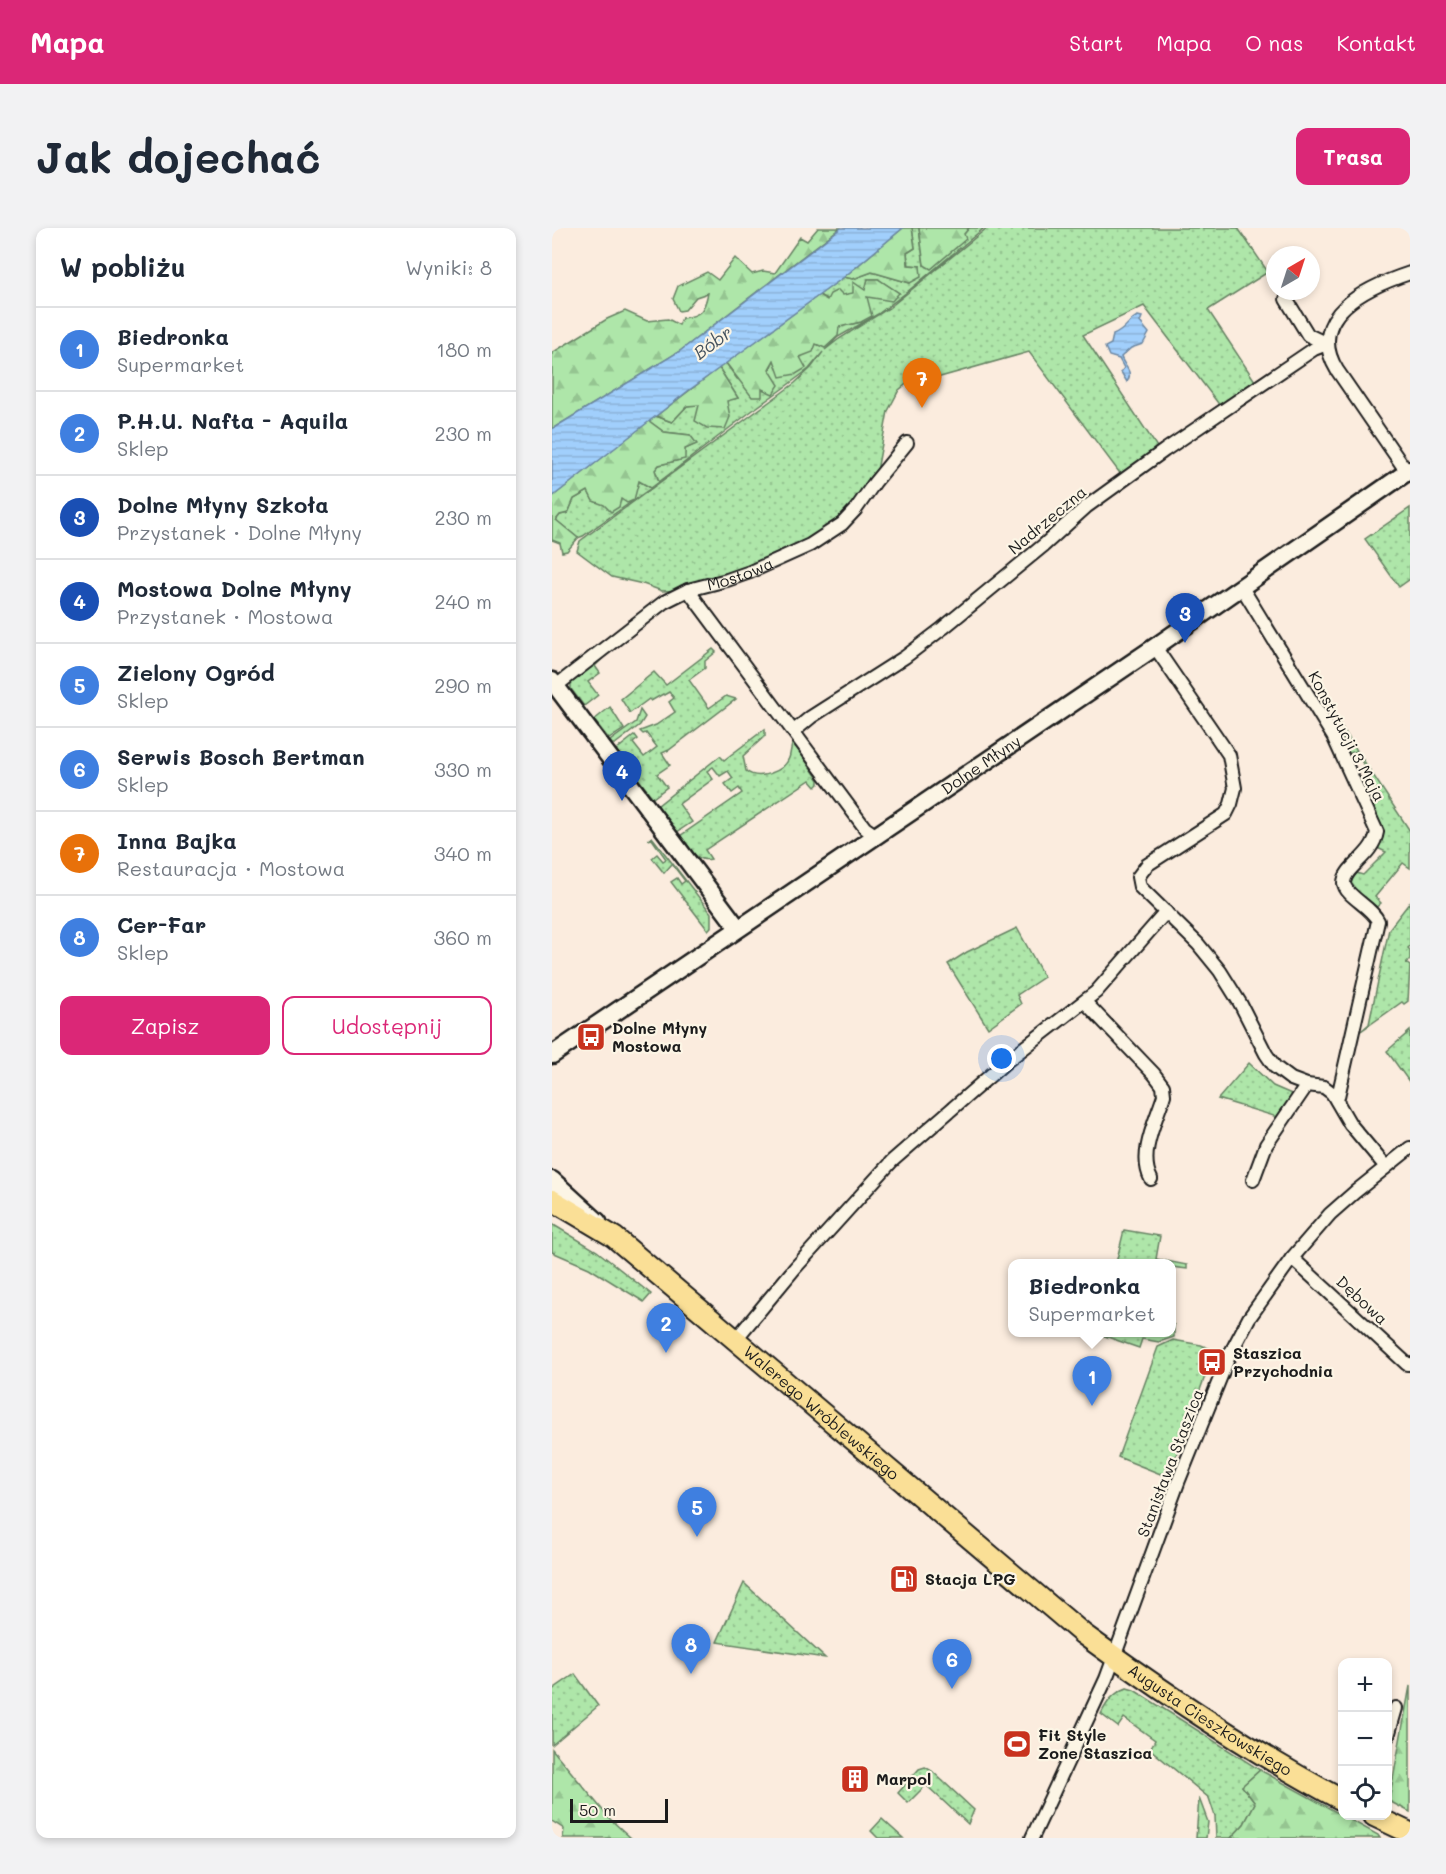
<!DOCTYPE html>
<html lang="pl">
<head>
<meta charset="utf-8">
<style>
  body { margin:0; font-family:Mali,sans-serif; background:#f2f2f3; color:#1f2937 }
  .controls { position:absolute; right:18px; bottom:18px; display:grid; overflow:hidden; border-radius:12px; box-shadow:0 3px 9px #0003 }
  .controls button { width:54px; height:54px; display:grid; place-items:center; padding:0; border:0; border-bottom:2px solid #e0e1e3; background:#fff; color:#1f2937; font:30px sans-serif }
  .compass { position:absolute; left:714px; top:18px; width:54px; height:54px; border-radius:50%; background:#fff; box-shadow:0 3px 9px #0003; rotate:39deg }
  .scale { position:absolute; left:18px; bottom:15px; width:98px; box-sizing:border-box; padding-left:6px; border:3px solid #1c1c1c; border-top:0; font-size:16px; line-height:21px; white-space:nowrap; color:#1c1c1c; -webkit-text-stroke:4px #fcf5e5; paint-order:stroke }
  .you { position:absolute; left:450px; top:831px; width:21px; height:21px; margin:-15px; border:4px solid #fff; border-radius:50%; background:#1a73e8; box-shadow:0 0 0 9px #1a73e833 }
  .badge { display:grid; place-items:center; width:39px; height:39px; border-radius:50%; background:#db2777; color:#fff; font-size:20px; font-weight:700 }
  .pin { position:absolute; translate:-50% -50px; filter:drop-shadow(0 2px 3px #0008) }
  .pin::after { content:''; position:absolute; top:32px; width:21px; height:18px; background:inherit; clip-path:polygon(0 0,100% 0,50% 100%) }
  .popup { position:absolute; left:456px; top:1031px; width:168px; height:78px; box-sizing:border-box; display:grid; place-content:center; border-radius:12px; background:#fff; filter:drop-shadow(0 2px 4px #0005); font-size:20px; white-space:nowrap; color:#747a83 }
  .popup b { font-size:22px; color:#1f2937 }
  .popup::after { content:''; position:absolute; left:50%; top:100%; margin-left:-12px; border:12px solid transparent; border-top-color:#fff }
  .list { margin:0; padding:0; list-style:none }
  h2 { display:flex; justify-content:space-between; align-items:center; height:78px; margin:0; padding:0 24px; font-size:26px }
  h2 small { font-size:20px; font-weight:400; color:#747a83 }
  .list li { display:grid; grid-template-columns:39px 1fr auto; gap:18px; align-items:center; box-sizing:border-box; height:84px; padding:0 24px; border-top:2px solid #e0e1e3 }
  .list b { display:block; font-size:22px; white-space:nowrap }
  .list p { margin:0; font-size:20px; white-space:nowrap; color:#747a83 }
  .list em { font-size:20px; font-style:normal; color:#747a83 }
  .actions { display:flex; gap:12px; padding:18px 24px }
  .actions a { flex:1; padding:14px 0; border:2px solid #db2777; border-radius:12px; text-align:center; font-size:21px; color:#db2777 }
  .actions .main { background:#db2777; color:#fff }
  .icon { flex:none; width:33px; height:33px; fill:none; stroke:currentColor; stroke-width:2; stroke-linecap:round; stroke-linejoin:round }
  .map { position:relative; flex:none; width:858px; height:1610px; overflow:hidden; border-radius:12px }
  header { display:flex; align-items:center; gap:36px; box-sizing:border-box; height:84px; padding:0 30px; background:#db2777; color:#fff }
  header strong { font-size:28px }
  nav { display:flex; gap:33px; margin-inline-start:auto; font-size:21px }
  .intro { display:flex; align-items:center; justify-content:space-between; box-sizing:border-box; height:144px; padding:0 36px }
  h1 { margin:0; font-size:42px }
  .button { padding:15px 27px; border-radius:12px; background:#db2777; color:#fff; font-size:21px; font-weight:700 }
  main { display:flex; gap:36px; padding:0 36px }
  aside { flex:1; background:#fff; border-radius:12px; box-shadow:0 3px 9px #0003 }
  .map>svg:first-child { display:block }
  .grass { fill:url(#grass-dots); stroke:#658162; stroke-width:1.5 }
  .forest { fill:url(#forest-firs); stroke:#658162; stroke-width:1.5 }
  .water { fill:url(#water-rules); stroke:#6c87a2; stroke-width:1.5 }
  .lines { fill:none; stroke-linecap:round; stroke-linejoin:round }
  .street-casing { stroke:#1c1c1c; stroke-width:16 }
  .secondary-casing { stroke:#1c1c1c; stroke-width:21 }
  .primary-casing { stroke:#1c1c1c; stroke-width:24 }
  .street { stroke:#fcf5e5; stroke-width:12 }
  .secondary { stroke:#fcf5e5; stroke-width:16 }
  .primary { stroke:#fadf96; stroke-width:20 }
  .labels { text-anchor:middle; stroke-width:4.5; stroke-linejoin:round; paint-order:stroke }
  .street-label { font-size:16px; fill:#1c1c1c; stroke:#fcf5e5 }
  .poi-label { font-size:16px; font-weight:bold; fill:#1c1c1c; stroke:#fcf5e5; text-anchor:start }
  .water-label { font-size:18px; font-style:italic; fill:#44525f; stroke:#fcf5e5 }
</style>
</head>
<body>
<header>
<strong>Mapa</strong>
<nav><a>Start</a><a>Mapa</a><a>O nas</a><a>Kontakt</a></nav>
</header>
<div class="intro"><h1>Jak dojechać</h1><a class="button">Trasa</a></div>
<main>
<aside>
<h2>W pobliżu<small>Wyniki: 8</small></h2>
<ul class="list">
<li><span class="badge" style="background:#3f7fe0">1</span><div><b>Biedronka</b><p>Supermarket</p></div><em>180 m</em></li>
<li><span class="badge" style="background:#3f7fe0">2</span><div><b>P.H.U. Nafta - Aquila</b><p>Sklep</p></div><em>230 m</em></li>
<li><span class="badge" style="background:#1a4fb4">3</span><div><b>Dolne Młyny Szkoła</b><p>Przystanek · Dolne Młyny</p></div><em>230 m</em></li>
<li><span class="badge" style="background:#1a4fb4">4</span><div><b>Mostowa Dolne Młyny</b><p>Przystanek · Mostowa</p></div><em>240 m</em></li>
<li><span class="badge" style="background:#3f7fe0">5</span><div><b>Zielony Ogród</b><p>Sklep</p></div><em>290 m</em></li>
<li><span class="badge" style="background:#3f7fe0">6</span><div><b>Serwis Bosch Bertman</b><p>Sklep</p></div><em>330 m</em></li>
<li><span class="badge" style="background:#e8710a">7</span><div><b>Inna Bajka</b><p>Restauracja · Mostowa</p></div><em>340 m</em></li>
<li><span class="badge" style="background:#3f7fe0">8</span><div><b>Cer-Far</b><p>Sklep</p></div><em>360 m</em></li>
</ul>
<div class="actions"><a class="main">Zapisz</a><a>Udostępnij</a></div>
</aside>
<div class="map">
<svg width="858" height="1610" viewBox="0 0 858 1610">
  <defs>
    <pattern id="grass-dots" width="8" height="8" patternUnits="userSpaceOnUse" patternTransform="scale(1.5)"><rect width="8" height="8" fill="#aee6a9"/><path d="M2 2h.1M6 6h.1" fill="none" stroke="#95c591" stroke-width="1.8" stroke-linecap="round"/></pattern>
    <pattern id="forest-firs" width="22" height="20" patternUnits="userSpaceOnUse" patternTransform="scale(1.5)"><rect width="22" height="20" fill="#aee6a9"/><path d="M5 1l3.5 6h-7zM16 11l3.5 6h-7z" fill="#95c591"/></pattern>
    <pattern id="water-rules" width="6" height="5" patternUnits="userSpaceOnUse" patternTransform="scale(1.5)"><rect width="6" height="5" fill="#a1cffc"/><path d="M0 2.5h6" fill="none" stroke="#8ab1d7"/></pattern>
  </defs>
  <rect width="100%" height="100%" fill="#fbecde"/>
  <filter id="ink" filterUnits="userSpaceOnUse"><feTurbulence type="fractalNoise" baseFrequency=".0167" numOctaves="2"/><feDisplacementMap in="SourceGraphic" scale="12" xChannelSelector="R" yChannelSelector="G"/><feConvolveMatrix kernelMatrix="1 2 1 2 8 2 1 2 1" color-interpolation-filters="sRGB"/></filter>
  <g filter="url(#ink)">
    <g class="grass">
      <polygon points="360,0 367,0 372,37 412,6 417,0 432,0 355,64 326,86 286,109 273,122 287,111 337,80 435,0 686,0 716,44 656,82 707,159 672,183 592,78 531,107 609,225 573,252 477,124 374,153 373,141 347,162 336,183 323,254 304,281 258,317 136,362 110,363 91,356 60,349 25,323 28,313 243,155 259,140 271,124 257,141 237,156 197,185 107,254 103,242 107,237 132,231 133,221 144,216 138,207 112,204 97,193 104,188 120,194 135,178 186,170 167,140 174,135 185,151 209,161 222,132 247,129 287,99 309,94 315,68 347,65 326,51 316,51 314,62 276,72 267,67 292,49 301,51 320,44 358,55 368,38 357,37 355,25 363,20"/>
      <path d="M87 253 99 260 31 308 26 310 4 292 8 287 16 285 22 271 36 263 41 273C63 280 72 268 87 253Z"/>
      <polygon points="858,280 858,351 847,359 813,311"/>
      <polygon points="161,421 164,424 153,433 153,440 137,452 157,480 174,468 184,471 117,522 110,525 118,537 105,546 115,559 101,570 64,522 83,507 86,511 81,515 92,529 105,519 94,505 91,506 88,503 104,497 123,484 117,474 122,470 117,464 112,467 111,466 99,473 97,471 78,485 69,471 102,444 114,457"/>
      <polygon points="48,429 50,431 43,438 48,445 36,454 46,467 32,478 19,461 19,453"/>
      <polygon points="58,479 72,501 57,511 42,492"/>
      <polygon points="88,482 93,489 88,497 63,516 60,516 58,513 84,494"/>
      <polygon points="779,483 858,603 858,640 851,635 823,669 829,675 820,683 795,663 797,643 811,647 834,624 821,618 815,581 828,574 805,523 790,527 769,489"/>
      <path d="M213 501V508L191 528 194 543C206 553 232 544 237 530 239 525 238 520 241 515L267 552V556L264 559 258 552 153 622 159 631C144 635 136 618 128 608L190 565 187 560 180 565 173 556 181 550 176 543 168 548 161 539 155 543 161 551 127 576 140 594 125 604 105 578 168 528 172 532Z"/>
      <polygon points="100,609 159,685 159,699 156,702 119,654 125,650 129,656 133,653 120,636 112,645 100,630 105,626 111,633 114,631 100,611 96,612"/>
      <polygon points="858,674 858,718 856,720 858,722 858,731 854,735 858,738 856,773 852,776 850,774 809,803 817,796 837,701"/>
      <polygon points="465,700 492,749 465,767 469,776 436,800 396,736 415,724"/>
      <polygon points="858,803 858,855 835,823"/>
      <polygon points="697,835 721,858 742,867 725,889 666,871"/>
      <polygon points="0,996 45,1023 99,1066 92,1074 37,1040 0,1024"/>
      <polygon points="572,1002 608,1008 604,1031 635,1037 635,1041 620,1039 620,1036 564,1035"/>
      <polygon points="620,1096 622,1097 622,1109 607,1114 590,1111 587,1120 544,1105 620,1104"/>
      <polygon points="621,1112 649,1117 666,1124 663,1130 659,1132 616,1249 566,1229 606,1119"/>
      <polygon points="192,1355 273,1430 165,1414"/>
      <polygon points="23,1446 46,1478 0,1517 0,1462"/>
      <path d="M575 1460 582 1462 708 1542 690 1558 703 1575 692 1596 679 1610H664L663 1588 657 1570 598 1521 603 1512 572 1490 566 1499 549 1486C555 1474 561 1465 575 1460Z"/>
      <polygon points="373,1539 380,1543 422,1582 416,1596 374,1557 356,1575 346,1565 367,1541"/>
      <polygon points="647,1570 656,1594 654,1610 644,1610"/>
      <polygon points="330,1591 351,1610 326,1610 319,1603"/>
    </g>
    <g class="forest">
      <path d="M266 0H288L128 123 0 201V125L55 91 73 83 95 93 116 91 127 97 130 90C149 88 152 83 156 65L144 69 133 82 127 83 121 71 126 58 155 44 166 52 183 30 200 46 211 43 223 45 248 9 255 13Z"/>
      <polygon points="351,0 360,0 363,20 355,25 356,37 368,38 369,49 358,55 320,44 301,51 292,49"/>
      <polygon points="367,0 417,0 412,6 414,11 379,41 372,37"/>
      <polygon points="316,51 326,51 347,65 340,73 315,69 320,88 309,94 287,99 286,108 273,120 264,116 261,124 248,129 254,140 244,146 228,149 222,132 217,141 227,157 221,166 210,161 210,169 200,169 174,135 267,67 275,72 278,66 286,62 291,67 301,65 301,54 313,62"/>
      <polygon points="167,140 186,170 175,173 178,189 173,201 155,200 143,193 147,177 135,178 120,194 104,188"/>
      <polygon points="97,193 112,204 138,207 145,216 133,221 133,231 107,237 103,242 107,254 99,260 87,253 82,272 75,275 69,271 67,279 59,284 52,277 41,273 36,263 22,271 16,285 8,287 4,292 26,310 15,323 10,324 8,315 0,312 0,269"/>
      <polygon points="858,1458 858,1584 837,1573"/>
      <polygon points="0,1521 58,1591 79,1610 11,1610 12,1601 0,1593"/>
      <polygon points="708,1542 826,1607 828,1610 679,1610 692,1596 703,1575 690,1558"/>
    </g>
    <g class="water">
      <polygon points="289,0 351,0 292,49 136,163 0,269 0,201 128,123"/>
      <path d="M586 88 590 89 588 94 597 105 591 116 579 120 569 129C572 139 582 143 575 154L569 144 572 140 567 131 557 128 553 119 559 116 561 107C576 101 576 91 586 88Z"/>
    </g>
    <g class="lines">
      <g class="street-casing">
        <g id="street">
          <polyline points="734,71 756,107 775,116"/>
          <path d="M855 244 785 142C752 88 815 59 858 45"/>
          <path d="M689 358 781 508 825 604C821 628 792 639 792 655 793 668 819 678 826 693L785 873"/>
          <polyline points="136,362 313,600 323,607"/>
          <polyline points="603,419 677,527 683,560 679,576 674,586 595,637 586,649 588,659 646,716 668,743 688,775 714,826 723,839 739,851 755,857 772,859 780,865 798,896 834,939"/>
          <path id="s1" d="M4 458 112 374 136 362 175 352 198 344 258 317 290 296 304 281 323 254 355 215"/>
          <polyline points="242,503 259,489 353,429 391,400 492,317 534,279 613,222 762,121 775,116"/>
          <path d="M533 774 602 846 611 858 612 867C604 893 586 926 599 951"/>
          <polyline points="701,952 714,917 755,857"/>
          <polyline points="740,1030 855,1136 858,1136"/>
          <polyline points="184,1111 243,1040 340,933 455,833 544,764 614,684"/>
          <polyline points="836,1508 844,1480"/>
          <polyline points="480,1610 554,1451 627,1252 677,1128 697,1090 740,1030 778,986 803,964 858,920"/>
        </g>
      </g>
      <g class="secondary-casing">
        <g id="secondary">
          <polyline points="0,453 186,700"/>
          <path id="s2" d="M0 827 603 419 858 242"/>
          <polyline points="0,952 46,994"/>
        </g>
      </g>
      <g class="primary-casing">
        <g id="primary">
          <path id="s3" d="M0 972 62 1009 531 1406C613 1466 700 1524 790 1572"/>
          <polyline points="822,1588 858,1605"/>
        </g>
      </g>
      <use href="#street" class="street"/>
      <use href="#secondary" class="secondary"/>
      <use href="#primary" class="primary"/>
    </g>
  </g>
  <defs>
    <g id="bus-square" transform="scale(1.5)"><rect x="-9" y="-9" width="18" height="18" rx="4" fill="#c8321e" stroke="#fcf5e5"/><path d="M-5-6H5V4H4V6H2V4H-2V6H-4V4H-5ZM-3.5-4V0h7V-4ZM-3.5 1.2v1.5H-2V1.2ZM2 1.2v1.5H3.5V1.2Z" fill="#fff"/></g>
    <g id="fuel-square" transform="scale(1.5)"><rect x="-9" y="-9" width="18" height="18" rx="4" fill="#c8321e" stroke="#fcf5e5"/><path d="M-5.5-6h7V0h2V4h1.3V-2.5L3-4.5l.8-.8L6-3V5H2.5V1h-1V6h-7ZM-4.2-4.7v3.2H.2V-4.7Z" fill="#fff"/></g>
    <g id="stadium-square" transform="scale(1.5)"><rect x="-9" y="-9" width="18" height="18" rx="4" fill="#c8321e" stroke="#fcf5e5"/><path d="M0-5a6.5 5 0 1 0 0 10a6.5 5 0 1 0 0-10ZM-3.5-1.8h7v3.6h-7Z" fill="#fff"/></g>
    <g id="building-square" transform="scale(1.5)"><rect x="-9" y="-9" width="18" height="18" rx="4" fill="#c8321e" stroke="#fcf5e5"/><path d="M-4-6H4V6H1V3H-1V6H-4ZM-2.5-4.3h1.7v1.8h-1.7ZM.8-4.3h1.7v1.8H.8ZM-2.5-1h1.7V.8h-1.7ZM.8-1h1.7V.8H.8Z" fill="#fff"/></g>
  </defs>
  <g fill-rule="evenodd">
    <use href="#bus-square" x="39" y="809"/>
    <use href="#bus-square" x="660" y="1134"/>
    <use href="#fuel-square" x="352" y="1351"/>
    <use href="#stadium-square" x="465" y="1516"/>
    <use href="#building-square" x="303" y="1551"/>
  </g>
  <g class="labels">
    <g class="street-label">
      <text transform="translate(495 292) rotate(-40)" y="6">Nadrzeczna</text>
      <text dy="6" stroke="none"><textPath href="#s1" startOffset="218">Mostowa</textPath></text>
      <text transform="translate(795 508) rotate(62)" y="6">Konstytucji 3 Maja</text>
      <text dy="6" stroke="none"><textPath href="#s2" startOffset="518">Dolne Młyny</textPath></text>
      <text transform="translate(810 1072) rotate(43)" y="6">Dębowa</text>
      <text dy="6" stroke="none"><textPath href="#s3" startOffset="344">Walerego Wróblewskiego</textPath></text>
      <text transform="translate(618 1235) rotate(-69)" y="6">Stanisława Staszica</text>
      <text dy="6" stroke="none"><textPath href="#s3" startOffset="840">Augusta Cieszkowskiego</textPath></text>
    </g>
    <g class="poi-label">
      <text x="60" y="806">Dolne Młyny<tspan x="60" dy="18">Mostowa</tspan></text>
      <text x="681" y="1131">Staszica<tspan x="681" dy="18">Przychodnia</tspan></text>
      <text x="373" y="1357">Stacja LPG</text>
      <text x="486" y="1513">Fit Style<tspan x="486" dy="18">Zone Staszica</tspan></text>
      <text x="324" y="1557">Marpol</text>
    </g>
    <g class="water-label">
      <text transform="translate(161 115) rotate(-36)" y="6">Bóbr</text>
    </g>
  </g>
</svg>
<div class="controls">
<button>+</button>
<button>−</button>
<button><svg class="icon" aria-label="locate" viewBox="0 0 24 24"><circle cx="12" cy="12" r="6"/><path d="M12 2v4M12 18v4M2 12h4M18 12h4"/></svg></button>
</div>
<svg class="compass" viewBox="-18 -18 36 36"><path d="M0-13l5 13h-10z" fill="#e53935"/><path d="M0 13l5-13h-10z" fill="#747a83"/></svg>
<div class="scale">50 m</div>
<div class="you"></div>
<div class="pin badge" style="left:540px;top:1178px;background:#3f7fe0">1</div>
<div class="popup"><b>Biedronka</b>Supermarket</div>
<div class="pin badge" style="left:114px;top:1125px;background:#3f7fe0">2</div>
<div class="pin badge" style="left:633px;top:415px;background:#1a4fb4">3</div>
<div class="pin badge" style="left:70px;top:573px;background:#1a4fb4">4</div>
<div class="pin badge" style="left:145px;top:1309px;background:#3f7fe0">5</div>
<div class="pin badge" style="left:400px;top:1461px;background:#3f7fe0">6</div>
<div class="pin badge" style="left:370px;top:180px;background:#e8710a">7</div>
<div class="pin badge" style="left:139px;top:1446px;background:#3f7fe0">8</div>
</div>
</main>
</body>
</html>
